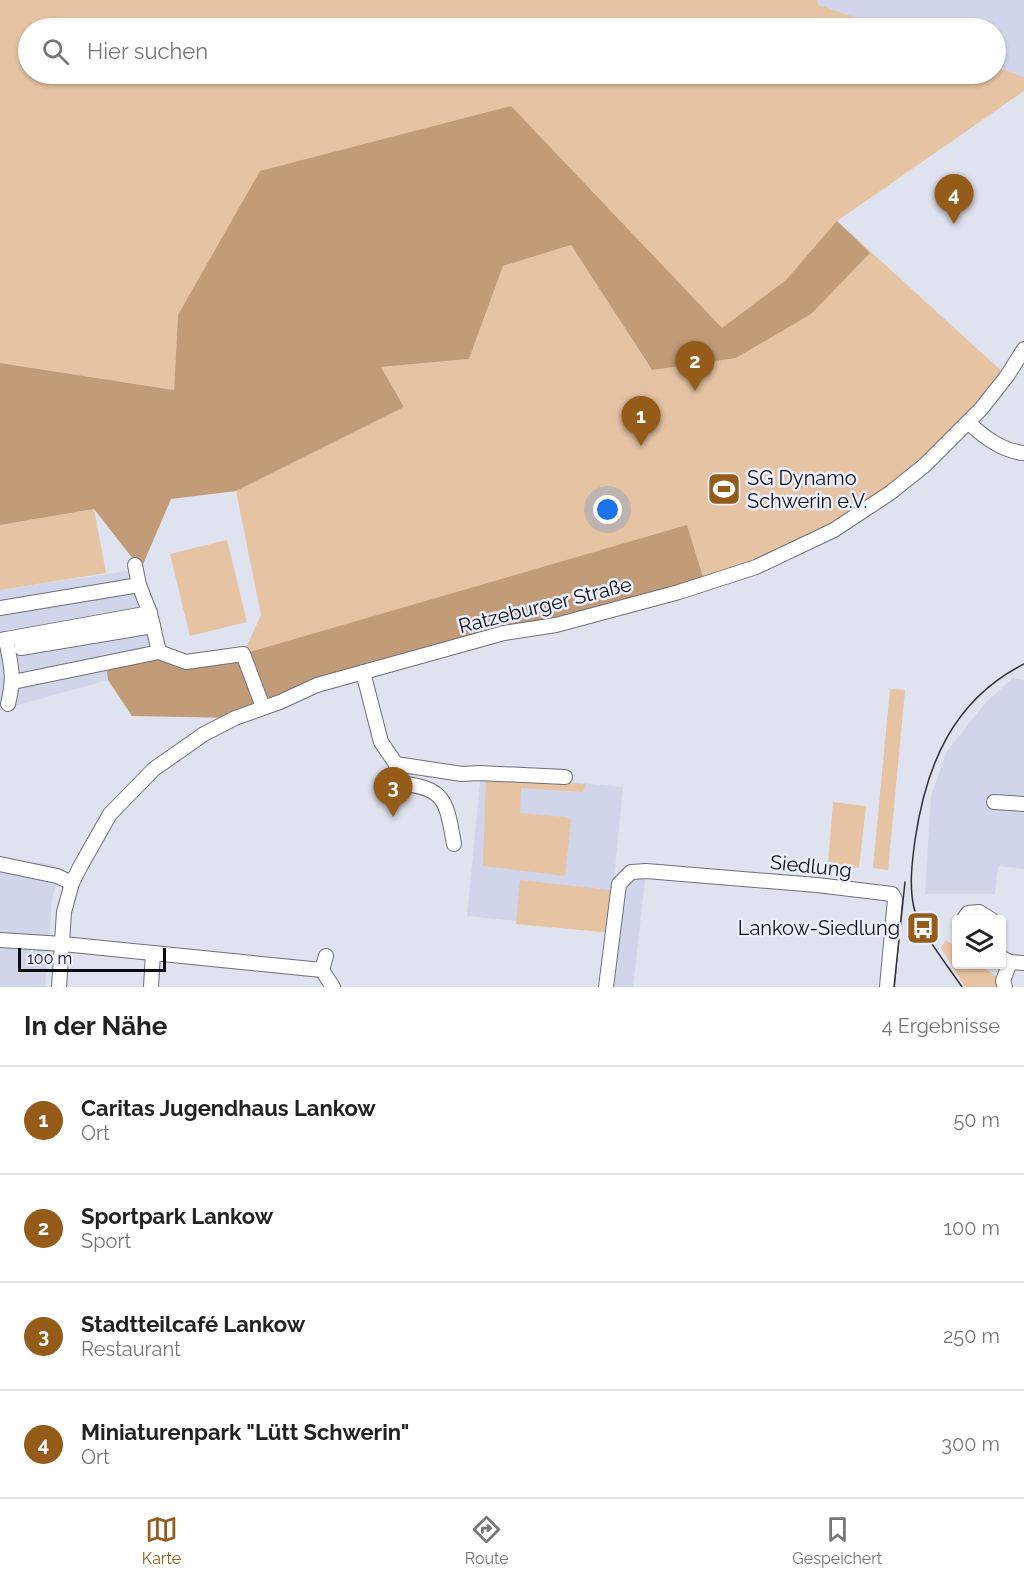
<!DOCTYPE html>
<html lang="de">
<head>
<meta charset="utf-8">
<style>
  body { margin:0; font-family:Raleway,sans-serif; background:#f2f2f2; color:#222 }
  .controls { position:absolute; right:18px; bottom:18px; display:grid; overflow:hidden; border-radius:6px; box-shadow:0 2px 4px #0004 }
  .controls button { width:54px; height:54px; display:grid; place-items:center; padding:0; border:0; border-bottom:2px solid #e0e0e0; background:#fff; color:#222; font:30px sans-serif }
  .scale { position:absolute; left:18px; bottom:15px; width:148px; box-sizing:border-box; padding-left:6px; border:3px solid #0c0d12; border-top:0; font-size:16px; line-height:21px; white-space:nowrap; color:#0c0d12; -webkit-text-stroke:4px #eceffd; paint-order:stroke }
  .you { position:absolute; left:608px; top:510px; width:21px; height:21px; margin:-15px; border:4px solid #fff; border-radius:50%; background:#1a73e8; box-shadow:0 0 0 9px #1a73e833 }
  .badge { display:grid; place-items:center; width:39px; height:39px; border-radius:50%; background:#955b18; color:#fff; font-size:20px; font-weight:700 }
  .pin { position:absolute; translate:-50% -50px; filter:drop-shadow(0 2px 3px #0008) }
  .pin::after { content:''; position:absolute; top:32px; width:21px; height:18px; background:inherit; clip-path:polygon(0 0,100% 0,50% 100%) }
  .list { margin:0; padding:0; list-style:none }
  h2 { display:flex; justify-content:space-between; align-items:center; height:78px; margin:0; padding:0 24px; font-size:26px }
  h2 small { font-size:20px; font-weight:400; color:#767676 }
  .list li { display:grid; grid-template-columns:39px 1fr auto; gap:18px; align-items:center; box-sizing:border-box; height:108px; padding:0 24px; border-top:2px solid #e0e0e0 }
  .list b { display:block; font-size:22px; white-space:nowrap }
  .list p { margin:0; font-size:20px; white-space:nowrap; color:#767676 }
  .list em { font-size:20px; font-style:normal; color:#767676 }
  .icon { flex:none; width:33px; height:33px; fill:none; stroke:currentColor; stroke-width:2; stroke-linecap:round; stroke-linejoin:round }
  .map { position:relative; flex:none; width:1024px; height:987px; overflow:hidden }
  .search { position:absolute; background:#fff; box-shadow:0 2px 4px #0004; left:18px; right:18px; top:18px; height:66px; display:flex; align-items:center; gap:15px; box-sizing:border-box; padding:0 21px; border-radius:33px; color:#767676; font-size:22px }
  .sheet { height:510px; background:#fff }
  nav { display:flex; justify-content:space-around; align-items:center; box-sizing:border-box; height:84px; border-top:2px solid #e0e0e0; background:#fff; font-size:16px; color:#767676 }
  nav a { display:grid; justify-items:center; gap:3px }
  nav .on { color:#955b18 }
  .map>svg:first-child { display:block }
  .built { fill:#d0d5e9 }
  .green { fill:#e6c3a3 }
  .forest { fill:#c29c79 }
  .lines { fill:none; stroke-linecap:round; stroke-linejoin:round }
  .minor-casing { stroke:#6d6f7b; stroke-width:16 }
  .minor { stroke:#fff; stroke-width:14 }
  .tram { stroke:#2f3137; stroke-width:1.5 }
  .labels { text-anchor:middle; stroke-width:5; stroke-linejoin:round; paint-order:stroke }
  .poi-label { font-size:20px; fill:#0c0d12; stroke:#eceffd; text-anchor:start }
  .street-label { font-size:20px; fill:#0c0d12; stroke:#eceffd }
</style>
</head>
<body>
<div class="map">
<svg width="1024" height="987" viewBox="0 0 1024 987">
  <rect width="100%" height="100%" fill="#dfe2ef"/>
  <g class="built">
    <polygon points="817,0 1024,0 1024,77 996,67 996,28 886,28 819,5"/>
    <polygon points="141,569 159,652 107,671 108,680 0,710 0,590"/>
    <polygon points="1013,678 1024,680 1024,869 998,866 995,894 925,894 931,796 947,751 987,701"/>
    <polygon points="481,773 623,787 609,930 467,916"/>
    <polygon points="0,857 50,864 61,868 52,899 45,987 0,987"/>
    <polygon points="646,871 633,987 606,987 619,884"/>
  </g>
  <g class="green">
    <polygon points="0,0 817,0 819,5 886,28 28,28 28,74 996,74 996,67 1024,77 1024,91 837,221 1007,376 969,423 834,530 720,579 243,654 261,615 236,491 404,407 381,367 469,359 503,266 571,245 651,369 511,106 178,315 174,390 0,363"/>
    <polygon points="94,509 106,573 0,590 0,525"/>
    <polygon points="227,540 247,622 190,636 170,554"/>
    <polygon points="890,689 905,690 888,870 873,868"/>
    <polygon points="486,777 585,784 583,792 521,788 520,813 565,817 571,820 565,876 483,866"/>
    <polygon points="833,802 866,806 859,868 828,864"/>
    <polygon points="520,880 618,891 613,933 516,924"/>
    <polygon points="946,940 956,947 956,964 980,965 1003,981 1005,987 965,987 941,948"/>
  </g>
  <g class="forest">
    <polygon points="511,106 722,328 786,280 837,221 870,253 811,314 736,358 652,370 571,245 503,266 469,359 381,367 404,407 236,491 171,499 141,569 94,509 0,525 0,363 174,390 178,315 260,171"/>
    <polygon points="687,525 705,584 363,672 235,718 132,716 108,680 107,671 159,652 186,662 243,654"/>
  </g>
  <g class="lines">
    <g class="minor-casing">
      <g id="minor">
        <path d="M969 423C984 437 1002 451 1024 453"/>
        <polyline points="0,608 139,585"/>
        <polyline points="6,639 150,613"/>
        <path d="M0 640 6 639C11 667 15 676 8 704"/>
        <polyline points="21,648 153,626"/>
        <polyline points="159,652 186,662 243,654 263,707"/>
        <polyline points="363,672 381,742 396,764 462,774 479,773 565,777"/>
        <polyline points="13,682 159,652 150,613 139,585 135,565"/>
        <path d="M396 764 398 783C446 788 446 800 454 844"/>
        <polyline points="994,802 1024,804"/>
        <polyline points="0,864 57,876 72,883"/>
        <polyline points="963,920 968,913 979,912 992,920"/>
        <polyline points="0,940 63,944 322,970"/>
        <polyline points="326,956 322,970 333,987"/>
        <polyline points="1002,958 1010,962 1024,963"/>
        <polyline points="59,987 64,912 72,883 80,867 110,814 154,769 204,734 235,718 280,702 317,685 504,633 556,625 679,592 756,567 834,530 890,493 925,465 981,409 1007,376 1024,349"/>
        <polyline points="151,987 153,953"/>
        <polyline points="606,987 619,884 631,872 646,871 817,885 892,894 895,899 887,987"/>
        <polyline points="1005,987 1003,981 1010,962"/>
      </g>
    </g>
    <use href="#minor" class="minor"/>
    <g class="tram">
      <polyline points="894,987 905,882"/>
      <path d="M962 987C948 966 920 932 914 908 909 886 912 862 915 840 926 765 953 700 1024 664"/>
    </g>
  </g>
  <defs>
    <g id="stadium-square" transform="scale(1.725)"><rect x="-9" y="-9" width="18" height="18" rx="4" fill="#955b18" stroke="#eceffd"/><path d="M0-5a6.5 5 0 1 0 0 10a6.5 5 0 1 0 0-10ZM-3.5-1.8h7v3.6h-7Z" fill="#fff"/></g>
    <g id="bus-square" transform="scale(1.725)"><rect x="-9" y="-9" width="18" height="18" rx="4" fill="#955b18" stroke="#eceffd"/><path d="M-5-6H5V4H4V6H2V4H-2V6H-4V4H-5ZM-3.5-4V0h7V-4ZM-3.5 1.2v1.5H-2V1.2ZM2 1.2v1.5H3.5V1.2Z" fill="#fff"/></g>
  </defs>
  <g fill-rule="evenodd">
    <use href="#stadium-square" x="724" y="489"/>
    <use href="#bus-square" x="923" y="928"/>
  </g>
  <g class="labels">
    <g class="poi-label">
      <text x="747" y="485">SG Dynamo<tspan x="747" dy="23">Schwerin e.V.</tspan></text>
      <text x="900" y="935" text-anchor="end">Lankow-Siedlung</text>
    </g>
    <g class="street-label">
      <text transform="translate(545 605) rotate(-14)" y="7">Ratzeburger Straße</text>
      <text transform="translate(811 866) rotate(6)" y="7">Siedlung</text>
    </g>
  </g>
</svg>
<div class="controls">
<button><svg class="icon" aria-label="layers" viewBox="0 0 24 24"><path d="M12 4l9 5-9 5-9-5zM3 14l9 5 9-5"/></svg></button>
</div>
<div class="scale">100 m</div>
<div class="you"></div>
<div class="pin badge" style="left:641px;top:446px">1</div>
<div class="pin badge" style="left:695px;top:391px">2</div>
<div class="pin badge" style="left:393px;top:817px">3</div>
<div class="pin badge" style="left:954px;top:224px">4</div>
<div class="search"><svg class="icon" aria-label="search" viewBox="0 0 24 24"><circle cx="10" cy="10" r="6"/><path d="M15 15l6 6"/></svg>Hier suchen</div>
</div>
<section class="sheet">
<h2>In der Nähe<small>4 Ergebnisse</small></h2>
<ul class="list">
<li><span class="badge">1</span><div><b>Caritas Jugendhaus Lankow</b><p>Ort</p></div><em>50 m</em></li>
<li><span class="badge">2</span><div><b>Sportpark Lankow</b><p>Sport</p></div><em>100 m</em></li>
<li><span class="badge">3</span><div><b>Stadtteilcafé Lankow</b><p>Restaurant</p></div><em>250 m</em></li>
<li><span class="badge">4</span><div><b>Miniaturenpark &quot;Lütt Schwerin&quot;</b><p>Ort</p></div><em>300 m</em></li>
</ul>
</section>
<nav>
<a class="on"><svg class="icon" aria-label="map" viewBox="0 0 24 24"><path d="M3 6l6-2 6 2 6-2v14l-6 2-6-2-6 2zM9 4v14M15 6v14"/></svg>Karte</a>
<a><svg class="icon" aria-label="directions" viewBox="0 0 24 24"><path d="M12 3l9 9-9 9-9-9zM9 14v-3h6M13 9l2 2-2 2"/></svg>Route</a>
<a><svg class="icon" aria-label="saved" viewBox="0 0 24 24"><path d="M7 4h10v16l-5-4-5 4z"/></svg>Gespeichert</a>
</nav>
</body>
</html>
